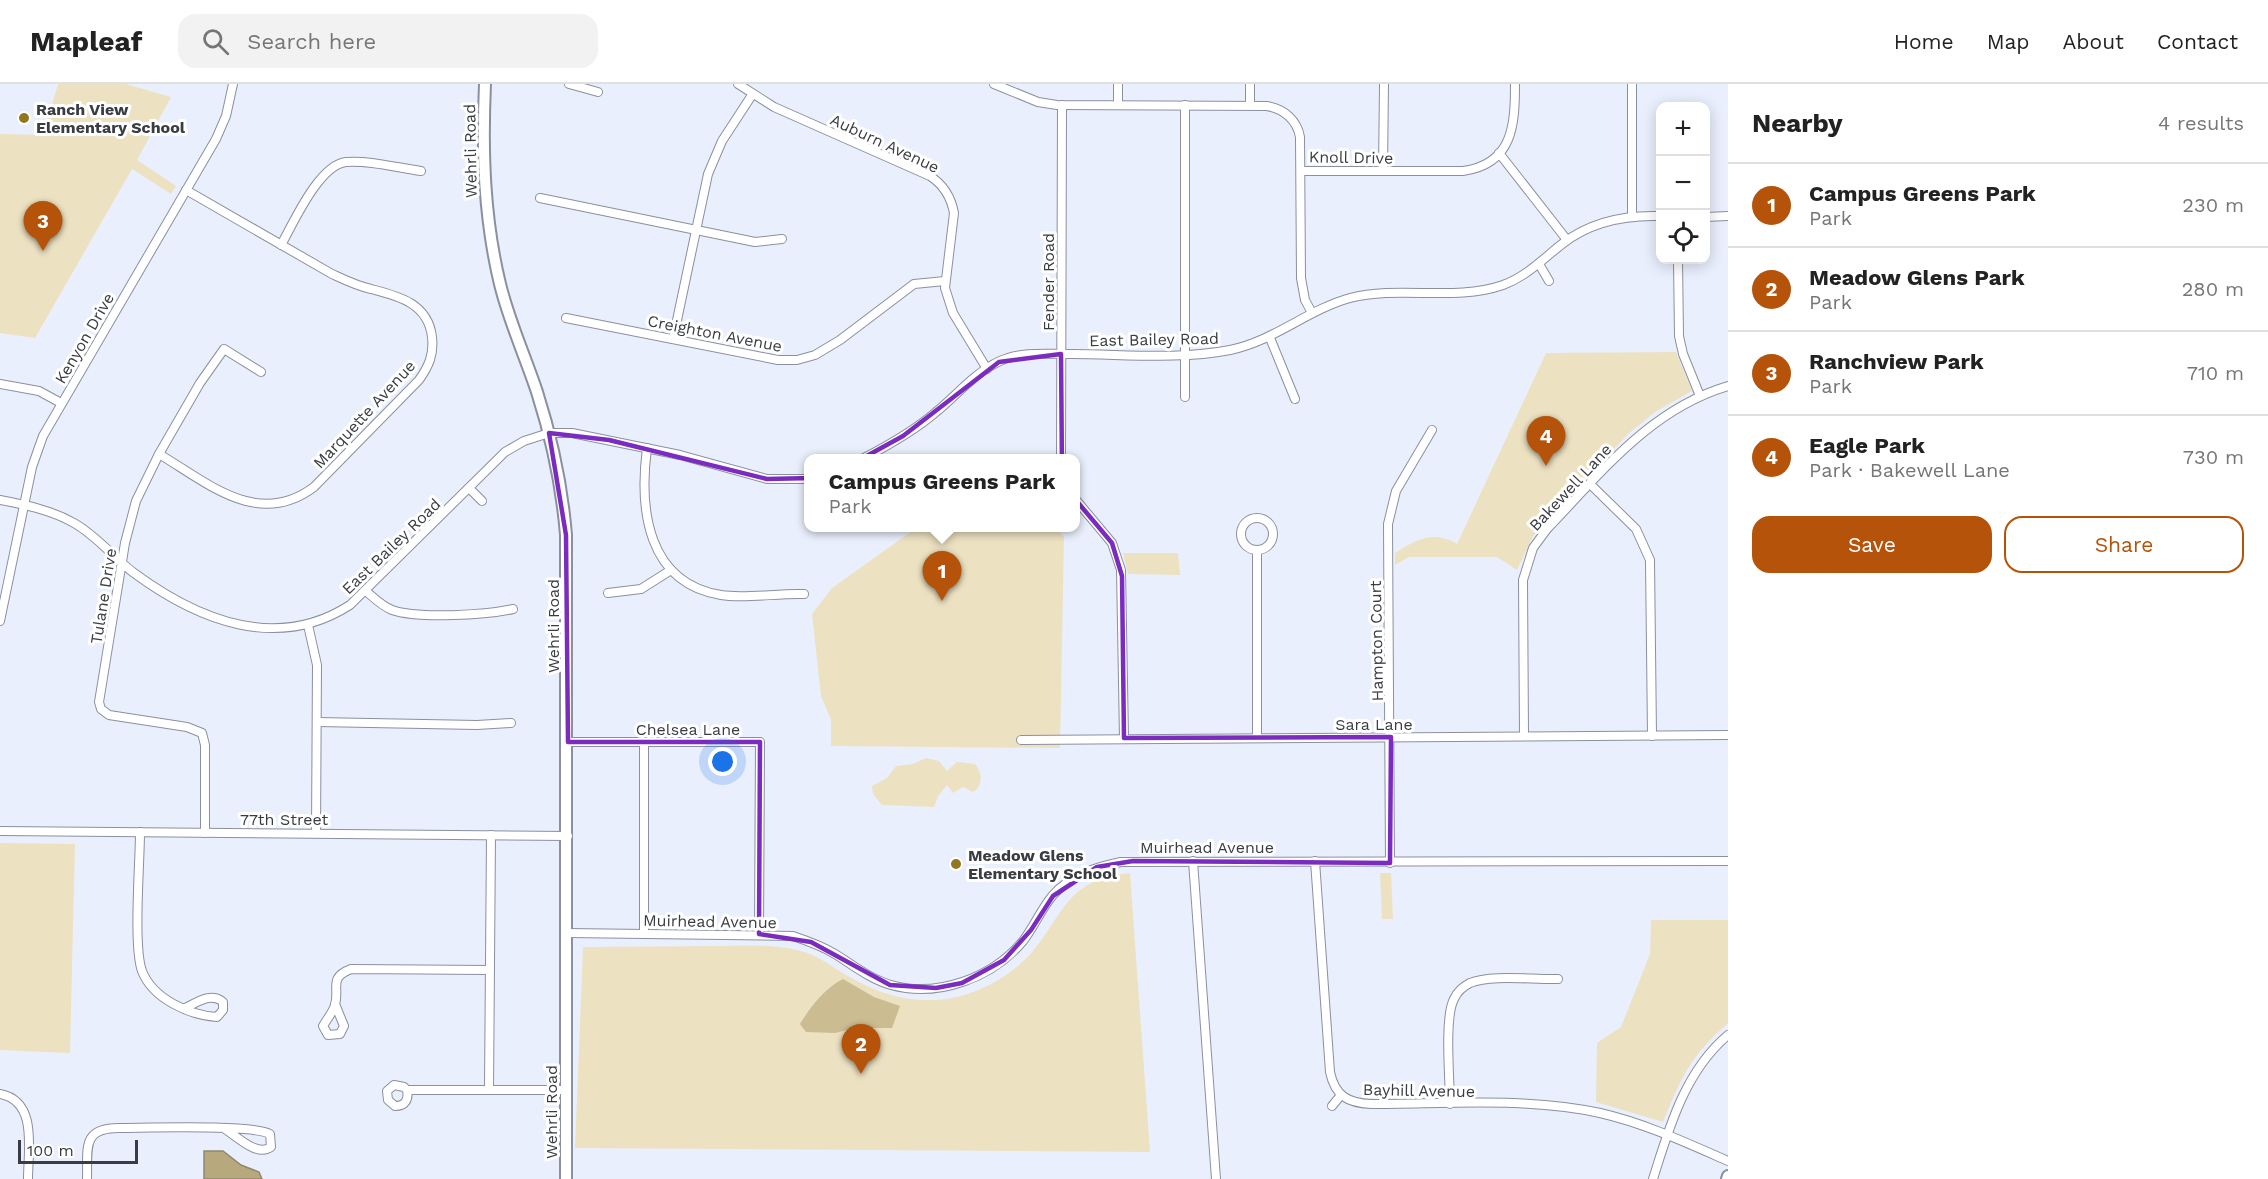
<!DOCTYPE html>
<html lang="en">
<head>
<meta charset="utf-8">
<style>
  body { margin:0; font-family:"Work Sans",sans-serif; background:#f2f2f2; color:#222 }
  .controls { position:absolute; right:18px; top:18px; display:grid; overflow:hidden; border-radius:12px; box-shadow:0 3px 15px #0003 }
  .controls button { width:54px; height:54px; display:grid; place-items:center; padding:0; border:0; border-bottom:2px solid #e0e0e0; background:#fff; color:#222; font:30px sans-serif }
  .scale { position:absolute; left:18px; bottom:15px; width:120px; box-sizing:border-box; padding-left:6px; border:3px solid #393c42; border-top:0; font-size:16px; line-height:21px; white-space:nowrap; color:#393c42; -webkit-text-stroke:4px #fff; paint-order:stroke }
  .you { position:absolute; left:723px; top:678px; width:21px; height:21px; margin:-15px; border:4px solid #fff; border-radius:50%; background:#1a73e8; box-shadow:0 0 0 9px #1a73e833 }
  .badge { display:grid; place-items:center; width:39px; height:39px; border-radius:50%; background:#b45309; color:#fff; font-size:20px; font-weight:700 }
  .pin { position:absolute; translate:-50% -50px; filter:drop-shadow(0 2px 3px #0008) }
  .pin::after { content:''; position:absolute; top:32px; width:21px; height:18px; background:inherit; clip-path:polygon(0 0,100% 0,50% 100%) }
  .popup { position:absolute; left:804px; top:370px; width:276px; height:78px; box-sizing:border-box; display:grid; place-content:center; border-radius:12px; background:#fff; filter:drop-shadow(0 2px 4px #0005); font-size:20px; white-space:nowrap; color:#767676 }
  .popup b { font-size:22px; color:#222 }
  .popup::after { content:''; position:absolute; left:50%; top:100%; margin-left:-12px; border:12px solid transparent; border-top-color:#fff }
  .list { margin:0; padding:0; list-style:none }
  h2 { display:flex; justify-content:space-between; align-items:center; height:78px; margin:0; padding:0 24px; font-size:26px }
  h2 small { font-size:20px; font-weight:400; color:#767676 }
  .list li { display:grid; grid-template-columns:39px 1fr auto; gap:18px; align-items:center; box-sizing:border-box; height:84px; padding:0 24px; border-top:2px solid #e0e0e0 }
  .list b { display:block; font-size:22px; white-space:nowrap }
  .list p { margin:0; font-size:20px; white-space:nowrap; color:#767676 }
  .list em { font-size:20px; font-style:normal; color:#767676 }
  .actions { display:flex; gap:12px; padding:18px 24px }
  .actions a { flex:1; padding:14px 0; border:2px solid #b45309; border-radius:18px; text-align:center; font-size:21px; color:#b45309 }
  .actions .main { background:#b45309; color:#fff }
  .icon { flex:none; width:33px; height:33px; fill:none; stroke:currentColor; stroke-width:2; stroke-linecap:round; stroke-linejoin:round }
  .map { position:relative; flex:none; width:1728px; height:1095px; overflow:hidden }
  header { display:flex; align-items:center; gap:36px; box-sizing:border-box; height:84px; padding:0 30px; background:#fff; border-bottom:2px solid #e0e0e0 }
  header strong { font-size:28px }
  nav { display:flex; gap:33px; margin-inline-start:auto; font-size:21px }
  .search { width:420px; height:54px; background:#f2f2f2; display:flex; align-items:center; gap:15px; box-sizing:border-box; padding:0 21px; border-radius:18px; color:#767676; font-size:22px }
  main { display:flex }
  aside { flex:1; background:#fff }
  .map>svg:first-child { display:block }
  .green { fill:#ece2c2 }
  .forest { fill:#cbbc91 }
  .water { fill:#b7a87d; stroke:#91886b; stroke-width:1.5 }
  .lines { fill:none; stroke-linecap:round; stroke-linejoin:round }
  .street-casing { stroke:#8a909f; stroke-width:10 }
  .secondary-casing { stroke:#8a909f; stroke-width:14 }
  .street { stroke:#fff; stroke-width:8 }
  .secondary { stroke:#fff; stroke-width:10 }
  .marked { fill:none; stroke:#7b2cbf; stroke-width:4.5; stroke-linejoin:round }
  .poi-dot { fill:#91771d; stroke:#fff; stroke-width:2 }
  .labels { text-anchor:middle; stroke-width:6; stroke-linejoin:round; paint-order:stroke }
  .poi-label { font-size:16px; font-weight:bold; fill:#393c42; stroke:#fff; text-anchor:start }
  .street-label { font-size:16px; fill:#393c42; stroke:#fff }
</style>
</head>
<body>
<header>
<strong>Mapleaf</strong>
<div class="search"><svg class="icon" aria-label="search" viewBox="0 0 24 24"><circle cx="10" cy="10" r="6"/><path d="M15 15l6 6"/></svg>Search here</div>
<nav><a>Home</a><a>Map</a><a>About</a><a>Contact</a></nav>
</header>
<main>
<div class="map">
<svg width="1728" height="1095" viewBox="0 0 1728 1095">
  <rect width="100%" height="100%" fill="#eaeffd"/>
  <g class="green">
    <polygon points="58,0 126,0 171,13 137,76 176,102 171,110 132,85 35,254 0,249 0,50 43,51"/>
    <path d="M1676 268 1692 307 1655 328 1628 350 1533 452 1517 486 1497 473H1409L1395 481V469C1416 455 1435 446 1457 460L1546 269Z"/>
    <polygon points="916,444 1057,444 1064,453 1060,664 831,662 831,636 821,612 812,530 832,504"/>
    <polygon points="1123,469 1178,469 1180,491 1128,490"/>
    <path d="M926 674 939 677 947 687 957 678 975 680C983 689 983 702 973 708L963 703 953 709 947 701 938 712 934 723 882 721 873 710 872 702 887 694 896 682 913 680Z"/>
    <polygon points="0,759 75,760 70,969 0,966"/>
    <path d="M1130 789 1150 1068 575 1064 583 863C627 863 671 862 715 862 739 862 764 860 787 864 817 869 824 878 848 892 880 911 915 921 952 914 982 908 1013 891 1033 867 1067 825 1067 796 1130 789Z"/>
    <polygon points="1380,789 1391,789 1393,835 1382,835"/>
    <path d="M1651 836H1728V939C1691 971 1681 994 1663 1038L1596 1018 1597 959 1621 943 1650 870Z"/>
  </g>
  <path class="forest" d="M843 895 874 913 900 922 892 944H855L835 949 806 948 800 940C811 922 825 904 843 895Z"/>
  <polygon class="water" points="204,1067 223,1067 241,1081 259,1088 262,1095 204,1095"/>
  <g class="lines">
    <g class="street-casing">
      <g id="street">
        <polyline points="569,0 598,8"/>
        <path d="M738 0 774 23 930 92C944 101 951 113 954 129L945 204 953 229 987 285"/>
        <path d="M994 0 1038 18 1057 21 1267 22C1284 25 1297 36 1300 53L1301 194 1305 216 1312 229"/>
        <polyline points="1632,0 1632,131"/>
        <polyline points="1118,21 1118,0"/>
        <polyline points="1250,21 1250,0"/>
        <polyline points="1499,69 1567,156"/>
        <path d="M1301 87H1463C1513 80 1515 41 1515 0"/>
        <polyline points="1383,87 1384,0"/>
        <polyline points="540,114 755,158 782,155"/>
        <polyline points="1706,133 1728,132"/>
        <path d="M281 161C294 138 319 81 346 78 370 76 398 84 421 87"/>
        <polyline points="1678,176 1679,252 1683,270 1700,312"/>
        <polyline points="1539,180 1549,197"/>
        <polyline points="566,234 778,276 797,276 815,271 840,256 914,200 945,197"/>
        <polyline points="1270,254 1295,315"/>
        <polyline points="673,255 708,90 722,57 752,11"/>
        <polyline points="0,300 39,307 61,319"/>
        <polyline points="1185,313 1185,21"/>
        <path d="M647 364C639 425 647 499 721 511 744 515 778 509 804 510"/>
        <path d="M159 370C208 399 258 445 314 403L419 296C429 282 434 270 432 253 428 219 398 212 371 205 357 202 345 196 332 190L186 106"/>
        <path d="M864 374C889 361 914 347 936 328 957 311 974 289 1000 277 1021 267 1048 270 1071 270 1123 270 1179 276 1230 266 1274 257 1307 226 1350 214 1400 201 1454 218 1503 201 1527 192 1543 175 1562 160 1591 137 1626 131 1660 132"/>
        <polyline points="1061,374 1062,21"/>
        <polyline points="1590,400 1636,445 1650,476 1652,652"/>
        <polyline points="469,404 482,417"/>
        <path d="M0 416C26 421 51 426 74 439 97 452 113 473 134 489 198 536 277 568 350 521L505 368 524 357 549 349H572L680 371 767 395H808"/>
        <polyline points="1076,416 1112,459 1121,486 1124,654"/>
        <circle cx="1257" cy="450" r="16"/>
        <polyline points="1257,467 1257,654"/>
        <path d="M366 507C374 514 382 522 392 526 418 535 486 531 513 525"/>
        <polyline points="608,509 641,505 671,486"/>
        <polyline points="0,537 32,383 43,352 216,55 226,32 233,0"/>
        <polyline points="308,541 317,581 316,748"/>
        <polyline points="317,638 477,641 511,639"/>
        <path d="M1524 652 1523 496 1533 464 1547 445C1601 389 1650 325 1728 302"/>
        <polyline points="1021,656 1728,651"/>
        <polyline points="568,658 760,658 759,850"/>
        <polyline points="0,747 568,752"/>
        <path d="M140 748C140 779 133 862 142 887 153 915 189 931 217 933L223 926V918C211 908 198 918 185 924"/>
        <polyline points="205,749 205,661 202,649 187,643 109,631 101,625 99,618 125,459 136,417 159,370 200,299 224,265 261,288"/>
        <polyline points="1193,777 1216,1095"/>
        <path d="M1315 777 1330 988C1335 1012 1348 1019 1371 1020 1446 1020 1526 1013 1600 1029 1644 1039 1687 1059 1728 1077"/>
        <polyline points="1390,779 1388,440 1396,407 1432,346"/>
        <path d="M567 849 793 852C808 857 822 862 835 870 853 881 870 895 891 901 938 914 992 894 1023 857 1034 843 1041 825 1053 811 1071 791 1096 783 1121 778L1728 777"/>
        <polyline points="644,849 644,658"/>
        <path d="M335 920 344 942 340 950 328 951 323 942C327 935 333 928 335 921 340 903 328 894 351 885L490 886"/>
        <polyline points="489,1005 491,751"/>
        <path d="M407 1006C409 1016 405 1022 395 1022L388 1016 387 1007 394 1001 404 1003 407 1006H566"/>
        <path d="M0 1010C38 1017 28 1066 28 1095"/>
        <path d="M1450 1020C1450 997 1444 933 1454 915 1457 908 1464 902 1470 899 1491 890 1534 896 1558 895"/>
        <polyline points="1332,1022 1341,1011"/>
        <path d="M87 1095C88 1065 81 1044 119 1044 146 1044 252 1040 270 1050L271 1063C257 1073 238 1053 225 1045"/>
        <path d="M1653 1095C1669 1044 1685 987 1728 951"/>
      </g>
    </g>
    <g class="secondary-casing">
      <g id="secondary">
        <path d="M485 0C482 68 484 134 500 200 509 237 525 272 537 308 552 355 562 402 566 451V1095"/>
        <polyline points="1727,1095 1728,1092"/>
      </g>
    </g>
    <use href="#street" class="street"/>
    <use href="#secondary" class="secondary"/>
  </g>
  <path class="marked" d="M1061 270 1062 388 1075 415 1112 459 1122 492 1124 654 1391 653 1390 779 1133 777 1097 783 1053 812 1031 846 1004 876 962 899 936 904 890 901 811 858 759 850 760 658H568L566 451 549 349 609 356 767 395 812 394 843 385 903 352 999 278Z"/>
  <g class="poi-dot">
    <circle cx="24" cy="34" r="6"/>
    <circle cx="956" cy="780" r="6"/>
  </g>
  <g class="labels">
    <g class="poi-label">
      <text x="36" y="31">Ranch View<tspan x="36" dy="18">Elementary School</tspan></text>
      <text x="968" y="777">Meadow Glens<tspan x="968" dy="18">Elementary School</tspan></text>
    </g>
    <g class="street-label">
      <text transform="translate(885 59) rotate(25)" y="6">Auburn Avenue</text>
      <text transform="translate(470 67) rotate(-91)" y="6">Wehrli Road</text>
      <text transform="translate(1351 73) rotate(1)" y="6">Knoll Drive</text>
      <text transform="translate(1048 198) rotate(-90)" y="6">Fender Road</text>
      <text transform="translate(715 249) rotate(11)" y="6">Creighton Avenue</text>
      <text transform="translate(84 254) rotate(-60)" y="6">Kenyon Drive</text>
      <text transform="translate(1154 255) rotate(-1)" y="6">East Bailey Road</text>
      <text transform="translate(364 330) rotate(-47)" y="6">Marquette Avenue</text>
      <text transform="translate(1570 403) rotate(-47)" y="6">Bakewell Lane</text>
      <text transform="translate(391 462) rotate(-44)" y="6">East Bailey Road</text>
      <text transform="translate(103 512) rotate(-81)" y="6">Tulane Drive</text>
      <text transform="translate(553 542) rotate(-90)" y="6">Wehrli Road</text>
      <text transform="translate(1376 557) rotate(-91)" y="6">Hampton Court</text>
      <text x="1374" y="646">Sara Lane</text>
      <text x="688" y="651">Chelsea Lane</text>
      <text x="284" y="741">77th Street</text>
      <text x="1207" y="769">Muirhead Avenue</text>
      <text transform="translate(710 837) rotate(1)" y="6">Muirhead Avenue</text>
      <text transform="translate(1419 1006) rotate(1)" y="6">Bayhill Avenue</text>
      <text transform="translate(551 1028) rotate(-90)" y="6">Wehrli Road</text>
    </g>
  </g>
</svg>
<div class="controls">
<button>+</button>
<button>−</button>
<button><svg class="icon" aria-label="locate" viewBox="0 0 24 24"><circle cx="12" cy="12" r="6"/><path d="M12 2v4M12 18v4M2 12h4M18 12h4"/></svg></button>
</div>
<div class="scale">100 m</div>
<div class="you"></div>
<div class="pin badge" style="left:942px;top:517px">1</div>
<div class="popup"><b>Campus Greens Park</b>Park</div>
<div class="pin badge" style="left:861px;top:990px">2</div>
<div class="pin badge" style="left:43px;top:167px">3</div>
<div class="pin badge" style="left:1546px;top:382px">4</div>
</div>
<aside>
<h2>Nearby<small>4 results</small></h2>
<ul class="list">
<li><span class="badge">1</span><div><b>Campus Greens Park</b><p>Park</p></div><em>230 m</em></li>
<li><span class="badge">2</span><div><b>Meadow Glens Park</b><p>Park</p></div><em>280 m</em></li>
<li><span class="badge">3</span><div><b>Ranchview Park</b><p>Park</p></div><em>710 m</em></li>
<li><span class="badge">4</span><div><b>Eagle Park</b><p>Park · Bakewell Lane</p></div><em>730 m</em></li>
</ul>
<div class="actions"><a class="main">Save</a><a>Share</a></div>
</aside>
</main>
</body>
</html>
